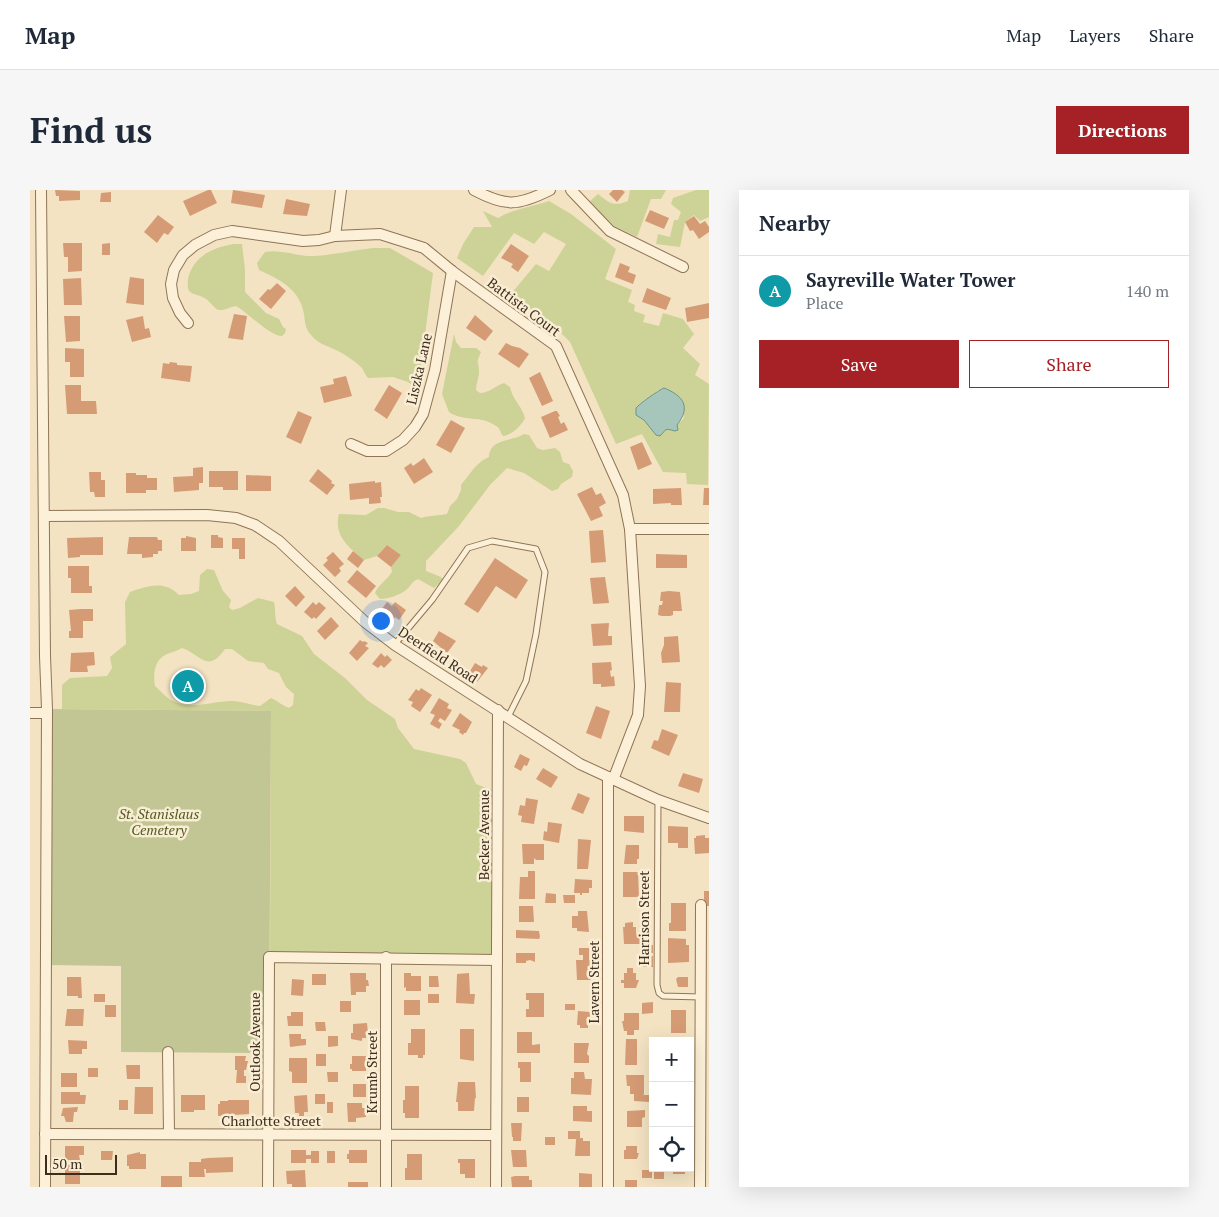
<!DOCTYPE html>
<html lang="en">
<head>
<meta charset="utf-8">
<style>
  body { margin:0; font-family:"PT Serif",serif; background:#f6f6f7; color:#1f2937 }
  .controls { position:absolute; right:15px; bottom:15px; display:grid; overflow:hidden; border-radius:0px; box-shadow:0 5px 20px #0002 }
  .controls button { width:45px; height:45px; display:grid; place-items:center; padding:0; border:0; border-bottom:1px solid #e0e1e3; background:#fff; color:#1f2937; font:25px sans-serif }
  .scale { position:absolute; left:15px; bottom:12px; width:72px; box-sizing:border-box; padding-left:5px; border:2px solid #3e2c1d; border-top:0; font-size:14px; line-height:18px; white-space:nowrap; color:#3e2c1d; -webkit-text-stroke:4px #f9edd4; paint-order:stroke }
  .you { position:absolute; left:350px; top:430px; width:18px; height:18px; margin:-12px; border:4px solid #fff; border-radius:50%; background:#1a73e8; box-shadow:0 0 0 8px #1a73e833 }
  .badge { display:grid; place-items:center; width:32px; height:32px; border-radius:50%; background:#a52125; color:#fff; font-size:16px; font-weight:700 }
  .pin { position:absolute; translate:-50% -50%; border:2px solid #fff; box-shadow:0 1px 5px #0006 }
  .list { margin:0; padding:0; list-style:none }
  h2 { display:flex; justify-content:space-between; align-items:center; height:65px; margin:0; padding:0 20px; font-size:21px }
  h2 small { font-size:16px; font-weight:400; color:#747a83 }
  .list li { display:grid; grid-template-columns:32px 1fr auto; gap:15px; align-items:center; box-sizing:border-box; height:70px; padding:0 20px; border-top:1px solid #e0e1e3 }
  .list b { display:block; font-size:19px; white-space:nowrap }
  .list p { margin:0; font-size:16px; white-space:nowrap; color:#747a83 }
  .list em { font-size:16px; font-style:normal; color:#747a83 }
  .actions { display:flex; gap:10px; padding:15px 20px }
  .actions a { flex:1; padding:11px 0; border:1px solid #a52125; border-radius:0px; text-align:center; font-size:18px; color:#a52125 }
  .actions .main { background:#a52125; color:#fff }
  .icon { flex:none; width:28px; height:28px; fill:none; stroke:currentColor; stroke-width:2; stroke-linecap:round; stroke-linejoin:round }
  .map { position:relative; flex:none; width:679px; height:997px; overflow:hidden; border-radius:0px }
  header { display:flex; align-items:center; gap:30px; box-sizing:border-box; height:70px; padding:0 25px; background:#fff; border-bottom:1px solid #e0e1e3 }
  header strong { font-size:24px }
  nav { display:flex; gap:28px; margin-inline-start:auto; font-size:18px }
  .intro { display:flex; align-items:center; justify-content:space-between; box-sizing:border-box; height:120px; padding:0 30px }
  h1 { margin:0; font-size:35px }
  .button { padding:12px 22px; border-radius:0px; background:#a52125; color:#fff; font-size:18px; font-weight:700 }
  main { display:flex; gap:30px; padding:0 30px }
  aside { flex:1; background:#fff; border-radius:0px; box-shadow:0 5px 20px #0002 }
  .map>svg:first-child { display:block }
  .green { fill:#cdd296; fill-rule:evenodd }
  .cemetery { fill:#c2c695 }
  .water { fill:#a6c5bb; stroke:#6b9589 }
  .building { fill:#d59b75 }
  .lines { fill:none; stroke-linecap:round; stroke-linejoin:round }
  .service-casing { stroke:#8f7457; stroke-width:7 }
  .minor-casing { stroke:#8f7457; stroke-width:12 }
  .service { stroke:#fcf0d8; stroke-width:5 }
  .minor { stroke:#fcf0d8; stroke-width:10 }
  .labels { text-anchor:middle; stroke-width:5; stroke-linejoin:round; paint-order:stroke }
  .street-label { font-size:14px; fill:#3e2c1d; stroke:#f9edd4 }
  .park-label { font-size:14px; font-style:italic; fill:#4f5c22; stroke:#f9edd4 }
</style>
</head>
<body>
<header>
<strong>Map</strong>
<nav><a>Map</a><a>Layers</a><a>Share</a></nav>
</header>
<div class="intro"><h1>Find us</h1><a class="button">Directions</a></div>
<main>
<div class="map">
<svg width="679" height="997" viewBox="0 0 679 997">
  <rect width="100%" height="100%" fill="#f3e3c3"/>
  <g class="green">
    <path d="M600 0H636L631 9H621L607 47 584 36 558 13 568 4C579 13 584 17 598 11Z"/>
    <polygon points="666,0 679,0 679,27 670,31 664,25 655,32 650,57 626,54 628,44 640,47 644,30 648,30 651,22 641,14 643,8"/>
    <path d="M519 11 541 24 586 59 575 89 602 100 598 112 605 115 604 121 615 125 613 132 629 136 633 123 653 129 664 144 653 158 670 174 665 185 679 194 678 295 657 294 656 283 633 282 612 244 586 254 540 152 523 135 480 105 506 74 519 81 536 54 514 42 504 54 484 43 453 86 427 68 433 54 444 37H462L453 21 468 28C483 19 501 17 519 11ZM628 200 641 201 650 208 654 228 647 235 634 240 633 243 623 240 606 218C611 210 621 208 628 200Z"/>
    <path d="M204 54H212L215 80V102L236 123 249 129 253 137 256 139 255 143 252 146C241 147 217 122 206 116 200 117 195 120 191 120 185 121 181 112 176 109 171 105 163 105 159 101 157 97 158 93 158 89 163 66 184 57 204 54Z"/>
    <path d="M343 58H360L403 83 388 199 378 192 363 187 338 188C335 185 334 181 332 178 326 172 317 166 310 162 299 156 289 155 281 145 275 138 275 132 274 124 270 99 249 89 229 80L227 73 235 62C251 59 268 67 285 66 304 65 323 60 343 58Z"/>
    <path d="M424 144 426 152 431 158H446L451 162C445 176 449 169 449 182 449 188 446 194 446 200L450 203C459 203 465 196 474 193L480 197C482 209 492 216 495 228 491 236 482 245 473 246 470 242 470 238 466 236 452 225 433 232 419 222L412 204Z"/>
    <path d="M494 244 499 245 507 258 513 260 525 258 530 262 533 272 539 274 543 281 542 287 531 294 528 299 522 301 494 283 477 278 460 295 429 336 396 371V381L411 387 413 390 404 398 388 389C382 391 381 396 376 400 370 405 358 409 350 409L345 403C349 394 357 390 362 382L361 377 371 365 357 355 347 366 334 370C319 358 303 345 309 324L336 325 348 318H354L368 322H379L391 328C400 325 408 326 417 324L420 316 427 309 431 300V295L445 277 453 270 459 267C460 248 481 252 494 244Z"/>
    <path d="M177 379 184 380 193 401 201 410 199 417 202 420 210 418 228 408 244 412C246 420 244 426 247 434L272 446 284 464 315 488 337 510 365 529 368 538 384 559 430 569 436 573 446 594 467 602V770L240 767 241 521 32 519V495L40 488 77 486 82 478 80 467 96 454 95 412 100 402C118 396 134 390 149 405L161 404 169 401 170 385ZM152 458C172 465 177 484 195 459H202L218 471 234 473 238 479 249 483 256 497 264 504 263 515 259 518C253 516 248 511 241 508L230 516C221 515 213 512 204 511 184 510 162 521 143 511 136 508 131 501 125 496 123 485 124 469 137 464 142 462 146 461 152 458Z"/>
  </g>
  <polygon class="cemetery" points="17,519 241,521 239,863 91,862 91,776 16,775"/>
  <path class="water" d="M634 198C654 206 661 217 647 235L648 240 645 241C634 238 637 239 630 246L626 245 614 230 606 225V218C609 214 629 200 634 198Z"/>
  <g class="building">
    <polygon points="25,0 50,1 50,10 29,11 29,6 26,6"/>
    <polygon points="178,0 181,0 187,13 160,26 153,11"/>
    <polygon points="203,0 235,5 232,18 201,13"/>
    <polygon points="583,0 592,0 595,2 587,12 579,4"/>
    <polygon points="81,2 81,12 70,12 71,3"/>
    <polygon points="256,9 280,14 277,26 253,24"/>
    <polygon points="620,20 639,28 634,39 615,31"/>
    <polygon points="128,25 144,37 138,45 134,43 127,53 114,42"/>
    <polygon points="664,26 670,34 675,31 679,37 679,42 669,49 663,40 660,41 655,32"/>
    <polygon points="33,53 52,53 52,81 38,82 38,67 34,67"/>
    <polygon points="80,53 80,65 72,65 72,54"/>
    <polygon points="481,54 499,66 488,82 481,77 483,74 471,68"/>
    <polygon points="590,73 600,77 598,82 606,85 603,94 585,87"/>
    <polygon points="100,87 114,89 114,115 96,113"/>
    <polygon points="51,88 52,115 34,115 33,89"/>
    <polygon points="247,93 256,101 241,119 229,109 238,99 240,100"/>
    <polygon points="617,98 641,108 636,120 612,112"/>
    <polygon points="679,113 679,128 657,132 655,118"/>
    <polygon points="204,124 217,126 213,150 198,148"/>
    <polygon points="445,125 463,141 455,151 436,138"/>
    <polygon points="34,126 50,126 50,151 36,152"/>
    <polygon points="113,126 115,139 119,138 121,147 102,152 96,130"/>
    <polygon points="476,153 482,156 490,158 499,164 489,178 468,164"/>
    <polygon points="35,158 54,159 54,187 40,187 40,172 35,172"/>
    <polygon points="140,172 147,173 147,175 162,176 160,192 131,188 133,173 139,174"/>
    <polygon points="510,182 523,211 512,216 499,188"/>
    <polygon points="316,186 322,206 294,213 290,197 304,194 303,189"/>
    <polygon points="35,195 51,195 51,211 66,211 67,224 37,224"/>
    <polygon points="359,195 372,203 357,229 344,220"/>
    <polygon points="268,221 282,227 271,254 256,247"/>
    <polygon points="525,221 527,221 530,226 528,227 531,234 534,232 538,240 520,248 511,227"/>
    <polygon points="421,230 435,238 421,263 406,255"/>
    <polygon points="612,252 622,274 608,280 600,257"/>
    <polygon points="394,268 403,282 384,294 374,278 381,273 383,276"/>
    <polygon points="173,277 173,293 169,293 169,300 144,302 143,287 163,286 163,278"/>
    <polygon points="288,279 302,291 301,293 305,295 297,305 279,291"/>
    <polygon points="179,281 208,281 208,300 193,300 193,297 179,297"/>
    <polygon points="59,282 71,282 71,290 75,290 75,307 65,307 64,302 60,302"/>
    <polygon points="96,283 106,283 106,285 117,285 117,288 127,288 127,300 116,300 116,303 96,303"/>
    <polygon points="216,285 241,286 241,301 216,301"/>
    <polygon points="345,291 345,293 351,292 352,307 350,307 351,313 339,314 339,308 320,310 319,294"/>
    <polygon points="562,297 566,305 571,303 576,313 569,317 573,326 561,331 547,304"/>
    <polygon points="651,298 652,315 641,315 641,313 623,314 623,299"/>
    <polygon points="674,298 679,298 679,315 673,315"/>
    <polygon points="573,340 576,372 561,373 559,341"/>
    <polygon points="181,345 188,345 188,347 193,348 193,358 181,358"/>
    <polygon points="156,346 166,348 166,361 151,361 151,348 156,348"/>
    <polygon points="73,347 73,365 50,365 50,367 38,368 37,348"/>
    <polygon points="99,347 127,347 128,350 132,350 132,361 128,361 128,364 123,364 123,367 112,368 112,364 97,364"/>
    <polygon points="202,348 215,348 215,369 209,369 209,359 202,359"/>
    <polygon points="357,355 371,365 361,377 347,366"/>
    <polygon points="323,361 334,370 328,378 317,369"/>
    <polygon points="303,362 314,374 309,378 311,381 305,387 293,375 298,370 296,368"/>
    <polygon points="626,364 657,365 657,378 626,378"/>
    <polygon points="465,368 498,390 486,409 466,396 448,423 434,414"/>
    <polygon points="38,376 59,376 59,396 62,396 62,403 41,403 41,388 38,388"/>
    <polygon points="327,380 346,396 336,408 317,392"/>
    <polygon points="575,387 579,413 563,414 560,388"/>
    <polygon points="265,396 275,407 266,417 255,406"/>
    <polygon points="639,401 650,402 652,421 643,421 643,425 640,426 632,426 628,425 629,415 632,415 633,411 630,411 631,402"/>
    <polygon points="283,412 286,415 289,412 296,418 286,429 284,427 282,429 274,422"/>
    <polygon points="357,412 362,416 365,412 376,420 369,430 365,427 364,429 361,427 362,425 351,420"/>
    <polygon points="51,419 63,419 63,431 53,431 53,448 39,448 39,441 41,441 39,420"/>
    <polygon points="301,427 309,436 295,450 287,441"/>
    <polygon points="579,433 578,446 582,446 582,455 563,456 561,434"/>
    <polygon points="409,441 426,451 417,463 403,451"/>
    <polygon points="648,446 650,472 632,473 631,463 634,455 634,447"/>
    <polygon points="330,450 333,452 334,451 338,453 335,456 339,458 327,471 319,463"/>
    <polygon points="64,462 65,475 57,476 58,482 40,482 41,463"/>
    <polygon points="351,463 355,467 357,465 362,470 354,478 351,475 348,478 342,474"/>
    <polygon points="581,472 582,480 580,481 581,487 584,486 585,496 571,497 571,494 563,494 562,473"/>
    <polygon points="445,473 452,477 453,475 458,478 447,492 437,486"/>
    <circle cx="158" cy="495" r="16"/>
    <polygon points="636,492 651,493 650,522 634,522"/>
    <polygon points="391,498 402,505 390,522 381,516 383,512 378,510 386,499 389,501"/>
    <polygon points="409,508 419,514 417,518 422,520 415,531 410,528 408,531 412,534 409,539 400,534 405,525 400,523"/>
    <polygon points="566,516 580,521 571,549 556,543"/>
    <polygon points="430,523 442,532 436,543 434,543 433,545 429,542 430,540 422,536"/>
    <polygon points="632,539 648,545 639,566 621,558 624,550 628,551"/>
    <polygon points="490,564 500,569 497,576 494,575 491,581 484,577"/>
    <polygon points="513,578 528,587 521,598 506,589"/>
    <polygon points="653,583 673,589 669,603 648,596"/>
    <polygon points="548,603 560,608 553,624 541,619"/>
    <polygon points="496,608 508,610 504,634 491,632 492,626 488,625 490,615 495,616"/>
    <polygon points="594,626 614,626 614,643 594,641"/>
    <polygon points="518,632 532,634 529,653 513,650 514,641 517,642"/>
    <polygon points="638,636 658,637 658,658 648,658 648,653 638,653"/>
    <polygon points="675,645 675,648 679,648 679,663 665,664 664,648 666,648 666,646"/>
    <polygon points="548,649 561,650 558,679 547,679"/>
    <polygon points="492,654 514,654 514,670 506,670 504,668 504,674 493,674"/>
    <polygon points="596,655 609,655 609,669 607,669 607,674 594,674"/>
    <polygon points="498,681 505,681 505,709 489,709 490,687 498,687"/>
    <polygon points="593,682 608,682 609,707 593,707"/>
    <polygon points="545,689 562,690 562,698 559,698 559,703 552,703 552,705 550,705 550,703 544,703"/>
    <rect x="674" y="701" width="5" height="15"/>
    <polygon points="516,703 526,704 526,713 515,713"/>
    <polygon points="533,705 545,705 545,713 534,713"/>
    <polygon points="641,713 656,713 656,741 639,741 639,733 641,733"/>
    <polygon points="489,716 503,716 504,732 489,732"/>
    <polygon points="548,721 557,721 559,742 547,741 547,738 542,738 542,726 548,726"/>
    <polygon points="603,732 603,737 606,737 606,744 610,744 610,754 594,754 593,737 595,737 595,733"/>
    <polygon points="486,740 509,741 510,747 509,749 486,748"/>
    <polygon points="638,748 656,749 656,755 659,755 659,772 638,773"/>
    <rect x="613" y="755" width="10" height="8"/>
    <polygon points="549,758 559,758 559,770 561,770 561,790 547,790 546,770 553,770 553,765 549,765"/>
    <polygon points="486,763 505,763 505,772 500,770 496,771 496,773 486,773"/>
    <rect x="613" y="766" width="10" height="11"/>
    <polygon points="597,778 603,778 603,783 606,783 606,790 609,790 606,798 594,798 594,793 591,793 591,790 594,790 594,783 597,783"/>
    <polygon points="320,783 336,783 336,790 338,790 339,796 336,796 336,802 326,802 326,805 321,805"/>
    <polygon points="374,783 381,783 381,786 391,786 391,801 376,801 376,797 374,798"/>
    <polygon points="439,783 440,804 445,804 444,814 426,813 427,784"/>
    <rect x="282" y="784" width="14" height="11"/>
    <polygon points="399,786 408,786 409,797 399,797"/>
    <polygon points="37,787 51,787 52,808 48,808 48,806 37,806"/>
    <polygon points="648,787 658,787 658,797 648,797 646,789"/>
    <polygon points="262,789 274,790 273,806 261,805"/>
    <polygon points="496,803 514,803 514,827 496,827 496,819 499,819 499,810 496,810"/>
    <rect x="64" y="804" width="11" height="8"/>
    <rect x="398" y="804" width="11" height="9"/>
    <rect x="374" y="810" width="16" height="15"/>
    <rect x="310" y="811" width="11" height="11"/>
    <polygon points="623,812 623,823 612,824 612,813"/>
    <rect x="535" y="814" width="10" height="6"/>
    <rect x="75" y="815" width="11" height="12"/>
    <polygon points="37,819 54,819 53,836 35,836"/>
    <rect x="641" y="820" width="15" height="23"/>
    <polygon points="548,821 560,822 560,835 558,835 558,838 550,838 550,835 547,835"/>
    <polygon points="261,822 273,822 273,836 258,836 257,826 261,826"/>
    <polygon points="594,823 609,823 609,840 604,840 604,845 597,845 597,841 594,841 592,831 594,831"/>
    <polygon points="285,832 295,832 296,841 286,841"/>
    <polygon points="337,833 338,843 336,843 336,848 332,848 332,851 321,849 321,843 323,843 323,834"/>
    <polygon points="381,839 395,839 395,865 393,865 393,868 388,868 388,865 378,865 378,853 381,853"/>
    <polygon points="430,839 444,839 444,871 430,869"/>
    <polygon points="487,842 502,842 502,855 510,854 510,863 487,863"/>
    <polygon points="259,844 271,844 271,849 276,849 276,855 260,857"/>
    <polygon points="298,846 308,846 308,856 298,857"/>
    <polygon points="596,849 607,849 607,875 595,875"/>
    <polygon points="38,850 57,851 57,859 52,859 52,864 39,864"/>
    <polygon points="544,853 559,853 557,864 559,866 559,873 544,873"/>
    <rect x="286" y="864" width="10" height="12"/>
    <polygon points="205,866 216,866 215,871 218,871 216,880 214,880 214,886 216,886 216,893 206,893 207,880 205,880"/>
    <polygon points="322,866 336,866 336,870 339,870 339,877 336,877 336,881 322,881 322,879 320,879 320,874 322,874"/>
    <polygon points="259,868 277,868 277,893 262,893 262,882 259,881"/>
    <polygon points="488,872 501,872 501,892 490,892 490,878 488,878"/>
    <polygon points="96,875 110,875 110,889 97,889"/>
    <rect x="58" y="878" width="10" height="9"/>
    <polygon points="297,882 308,882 308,892 298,892"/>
    <polygon points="544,882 554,882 555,889 562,889 561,905 541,904 541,888 544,888"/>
    <rect x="31" y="883" width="16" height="14"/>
    <polygon points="596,885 614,885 614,904 613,905 619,905 619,912 604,911 604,904 600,904 600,896 597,896"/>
    <polygon points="428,892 445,892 446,908 445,908 444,921 428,921 428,912 426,912"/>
    <rect x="323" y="894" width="13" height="13"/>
    <polygon points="375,896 389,896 389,928 375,928 375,923 373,923 373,910 375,910"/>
    <polygon points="105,897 123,897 123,924 104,924"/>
    <polygon points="31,902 50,902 50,905 56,905 55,914 31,914"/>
    <rect x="285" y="904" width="10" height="10"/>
    <polygon points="151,905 175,905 175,920 164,920 164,922 151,922"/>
    <polygon points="277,905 278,922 274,922 274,926 269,926 269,923 265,923 264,906"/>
    <rect x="487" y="907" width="12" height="15"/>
    <rect x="89" y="910" width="9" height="10"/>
    <polygon points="198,910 219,910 219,924 188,926 188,914 190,914 190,911 198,911"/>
    <rect x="297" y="912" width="6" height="11"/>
    <polygon points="317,913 332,913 332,918 335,918 336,927 326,928 326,932 318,932"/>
    <polygon points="543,916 557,916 557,921 562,921 562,932 543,931"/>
    <polygon points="48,917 47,922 44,922 43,932 36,932 34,926 31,926 33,918"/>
    <polygon points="615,920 615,927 612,928 612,937 597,937 597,921"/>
    <polygon points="481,933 492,933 491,951 483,951 483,947 482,947"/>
    <polygon points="538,941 550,941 550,948 553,948 553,951 560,951 560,966 545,966 546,949 538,949"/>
    <rect x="515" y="947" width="10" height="8"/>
    <polygon points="35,956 54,956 54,965 49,965 50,970 35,970"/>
    <polygon points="596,956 607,956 607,963 609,963 607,969 594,969 594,960 596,960"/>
    <polygon points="261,960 276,960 276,965 281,965 281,961 289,961 289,973 281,973 281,969 276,969 276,973 261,973"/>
    <polygon points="319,960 337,960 337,973 319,973 319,969 317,969 317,964 319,964"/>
    <polygon points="481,960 496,960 497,977 483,977"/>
    <polygon points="71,961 83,961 82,970 71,970"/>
    <rect x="297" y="961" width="8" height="12"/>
    <polygon points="110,962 110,964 116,964 116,979 99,979 99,976 97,976 97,965"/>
    <polygon points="377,964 392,964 392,990 375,990 375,978 377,978"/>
    <polygon points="203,967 203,982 176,983 176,979 174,979 175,987 159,987 159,972 171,972 171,969 178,968"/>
    <polygon points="428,969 445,969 445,988 435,988 435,984 430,984 430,973 428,973"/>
    <polygon points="35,975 47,975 47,977 50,977 50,994 35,994"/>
    <rect x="643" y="978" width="12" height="6"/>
    <polygon points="275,980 276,997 262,997 262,994 257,994 256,981"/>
    <rect x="612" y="980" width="10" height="8"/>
    <rect x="624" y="982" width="10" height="7"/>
    <polygon points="549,983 562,984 562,997 549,997"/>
    <rect x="131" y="986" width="21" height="11"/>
    <polygon points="485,986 499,986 499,990 502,990 502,997 482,997 481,987"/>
    <rect x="595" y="990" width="12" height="7"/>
    <rect x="318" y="992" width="20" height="5"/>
  </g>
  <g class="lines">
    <g class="service-casing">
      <g id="service">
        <polyline points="365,454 402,410 438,358 462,351 506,359 515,382 506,444 496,491 478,527"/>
        <polyline points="628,610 627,795 629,803 633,806 671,807"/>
      </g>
    </g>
    <g class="minor-casing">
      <g id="minor">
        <polyline points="11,0 15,466 17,519 15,997"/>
        <path d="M444 0C476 17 488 16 520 0"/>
        <polyline points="541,0 580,41 653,77"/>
        <polyline points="305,46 311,0"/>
        <polyline points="158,133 150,123 143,108 141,94 144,80 153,65 165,55 184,45 202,41 273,51 289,50 305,46 350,44 394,58 422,81 526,156 593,305 600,339 610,496 608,525 583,590"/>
        <polyline points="321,254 337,261 356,261 373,250 385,237 393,224 405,180 422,81"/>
        <polyline points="14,326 177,325 206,328 225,335 249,351 335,432 365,455 550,574 628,610 679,628"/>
        <polyline points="600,339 679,339"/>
        <polyline points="0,523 17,523"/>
        <polyline points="578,587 578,997"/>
        <polyline points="138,862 139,944"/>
        <polyline points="15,944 466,945"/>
        <polyline points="238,997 239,767 467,770"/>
        <polyline points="356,997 356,767"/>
        <polyline points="466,997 468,520"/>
        <polyline points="670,997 671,715"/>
      </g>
    </g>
    <use href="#service" class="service"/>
    <use href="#minor" class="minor"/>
  </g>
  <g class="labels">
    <g class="street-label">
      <text transform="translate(494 117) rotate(37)" y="5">Battista Court</text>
      <text transform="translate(389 179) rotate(-77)" y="5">Liszka Lane</text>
      <text transform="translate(408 465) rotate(33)" y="5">Deerfield Road</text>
      <text transform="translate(454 645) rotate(-90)" y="5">Becker Avenue</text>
      <text transform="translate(614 728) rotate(-90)" y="5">Harrison Street</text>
      <text transform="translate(564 792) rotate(-90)" y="5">Lavern Street</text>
      <text transform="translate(225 852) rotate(-90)" y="5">Outlook Avenue</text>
      <text transform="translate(342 882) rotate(-90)" y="5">Krumb Street</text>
      <text x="241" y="936">Charlotte Street</text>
    </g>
    <g class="park-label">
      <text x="129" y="629">St. Stanislaus<tspan x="129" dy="16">Cemetery</tspan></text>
    </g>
  </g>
</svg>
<div class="controls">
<button>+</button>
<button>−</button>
<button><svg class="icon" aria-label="locate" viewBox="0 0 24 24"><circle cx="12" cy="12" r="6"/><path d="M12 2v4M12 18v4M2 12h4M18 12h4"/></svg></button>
</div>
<div class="scale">50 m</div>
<div class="you"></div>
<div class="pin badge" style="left:158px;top:496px;background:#0f9aa8">A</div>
</div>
<aside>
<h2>Nearby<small></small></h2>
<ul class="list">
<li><span class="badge" style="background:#0f9aa8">A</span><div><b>Sayreville Water Tower</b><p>Place</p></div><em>140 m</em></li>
</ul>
<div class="actions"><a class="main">Save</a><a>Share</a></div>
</aside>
</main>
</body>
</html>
